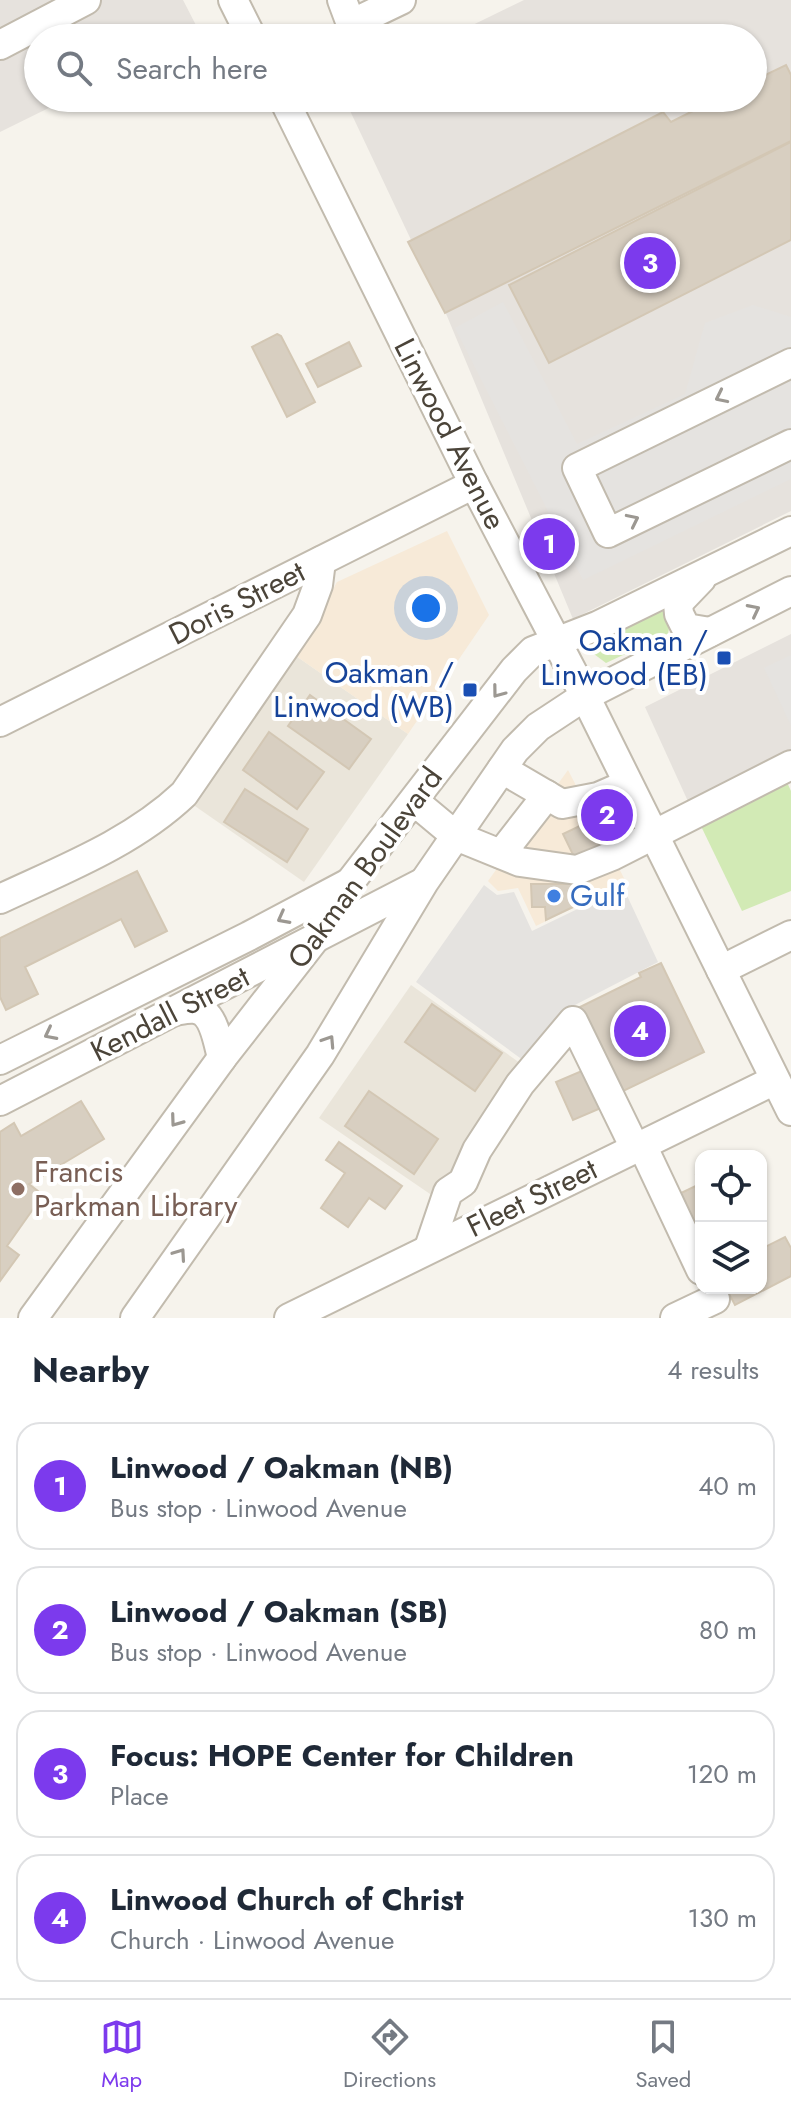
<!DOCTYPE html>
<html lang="en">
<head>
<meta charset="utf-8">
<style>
  body { margin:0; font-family:Jost,sans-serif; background:#f2f2f3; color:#1f2937 }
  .controls { position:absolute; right:24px; bottom:24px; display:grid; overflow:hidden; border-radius:16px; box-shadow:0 2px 6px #0004 }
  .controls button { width:72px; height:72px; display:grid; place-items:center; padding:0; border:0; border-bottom:2px solid #e0e1e3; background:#fff; color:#1f2937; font:40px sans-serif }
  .you { position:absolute; left:426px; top:608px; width:28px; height:28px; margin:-20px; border:6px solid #fff; border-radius:50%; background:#1a73e8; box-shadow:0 0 0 12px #1a73e833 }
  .badge { display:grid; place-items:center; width:52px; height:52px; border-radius:50%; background:#7c3aed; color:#fff; font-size:26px; font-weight:700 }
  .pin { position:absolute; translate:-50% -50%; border:4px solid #fff; box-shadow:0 2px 8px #0006 }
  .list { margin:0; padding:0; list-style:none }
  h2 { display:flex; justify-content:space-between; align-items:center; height:104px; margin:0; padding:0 32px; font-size:34px }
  h2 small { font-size:26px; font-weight:400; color:#747a83 }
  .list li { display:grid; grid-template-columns:52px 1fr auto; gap:24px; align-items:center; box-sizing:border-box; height:128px; margin:0 16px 16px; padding:0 16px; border:2px solid #e0e1e3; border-radius:24px }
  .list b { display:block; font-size:30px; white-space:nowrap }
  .list p { margin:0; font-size:26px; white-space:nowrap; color:#747a83 }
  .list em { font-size:26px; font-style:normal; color:#747a83 }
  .icon { flex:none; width:44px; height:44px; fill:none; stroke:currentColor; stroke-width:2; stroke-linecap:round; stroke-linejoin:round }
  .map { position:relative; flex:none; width:791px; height:1318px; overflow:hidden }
  .search { position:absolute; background:#fff; box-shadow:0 2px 6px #0004; left:24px; right:24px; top:24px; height:88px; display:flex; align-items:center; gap:20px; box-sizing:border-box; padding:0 28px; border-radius:44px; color:#747a83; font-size:30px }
  .sheet { height:680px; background:#fff }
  nav { display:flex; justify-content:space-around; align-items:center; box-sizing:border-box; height:112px; border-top:2px solid #e0e1e3; background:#fff; font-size:22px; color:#747a83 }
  nav a { display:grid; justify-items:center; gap:4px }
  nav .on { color:#7c3aed }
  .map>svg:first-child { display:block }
  .residential { fill:#eae5da }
  .commercial { fill:#f7ead8 }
  .industrial { fill:#e6e2dd }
  .green { fill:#d2eab5 }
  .parking { fill:#e5e3e0 }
  .building { fill:#d8cfc1; stroke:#d3c7b4; stroke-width:2 }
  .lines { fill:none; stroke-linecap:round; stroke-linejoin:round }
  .minor-casing { stroke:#c2bbae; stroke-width:32 }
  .minor { stroke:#fff; stroke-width:28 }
  .oneway { stroke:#9c9892 }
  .transit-dot { fill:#1a4fb4; stroke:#fff; stroke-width:3 }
  .shop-dot { fill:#3f7fe0; stroke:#fff; stroke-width:3 }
  .education-dot { fill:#8d6e63; stroke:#fff; stroke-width:3 }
  .labels { text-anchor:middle; stroke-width:8; stroke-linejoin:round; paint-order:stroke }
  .street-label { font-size:30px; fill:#4b4439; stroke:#fff }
  .transit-label { font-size:30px; fill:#164399; stroke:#fff; text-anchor:end }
  .shop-label { font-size:30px; fill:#366cbe; stroke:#fff; text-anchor:start }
  .education-label { font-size:30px; fill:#785e54; stroke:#fff; text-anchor:start }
</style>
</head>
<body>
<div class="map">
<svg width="791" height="1318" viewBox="0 0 791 1318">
  <rect width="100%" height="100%" fill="#f6f3ec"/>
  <g class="residential">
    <polygon points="296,656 408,734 304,882 192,804"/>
    <polygon points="411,985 527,1068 433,1196 319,1118"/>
  </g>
  <g class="commercial">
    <polygon points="447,531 489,615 408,734 296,656 337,582"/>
    <polygon points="568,770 626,882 536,926 518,888 498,891 488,881"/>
  </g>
  <g class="industrial">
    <polygon points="0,0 183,0 200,33 191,38 38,38 38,98 69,98 0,132"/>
    <polygon points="524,0 791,0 791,511 573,619 447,316 344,98 753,98 753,38 446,38"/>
    <polygon points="791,634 791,758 691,808 645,707"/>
  </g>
  <g class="green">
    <polygon points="653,611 662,611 671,616 668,634 606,663 594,654 595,641"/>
    <polygon points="785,778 791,791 791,891 742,911 699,822"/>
  </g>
  <g class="parking">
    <polygon points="503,302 577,444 685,394 705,323 753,305 791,317 791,479 583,580 455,328"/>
    <polygon points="791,655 791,726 764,668"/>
    <polygon points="484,885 497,895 514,892 532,931 623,887 658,962 573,1006 527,1063 416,982"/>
  </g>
  <g class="building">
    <polygon points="786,65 791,75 791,141 445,313 408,242 663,112 671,122 719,98 753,98 753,81"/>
    <polygon points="791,142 791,240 549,363 509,285"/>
    <polygon points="277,334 281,336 315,402 287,417 252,347"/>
    <polygon points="349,342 361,366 318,387 306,364"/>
    <polygon points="310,695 371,739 349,769 288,726"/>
    <polygon points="269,732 324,772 297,809 243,770"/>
    <polygon points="245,789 308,829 287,862 224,822"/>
    <polygon points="588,822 603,853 578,865 563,834"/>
    <polygon points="137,871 167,931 135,947 121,919 25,967 38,994 6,1010 0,997 0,938"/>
    <polygon points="531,884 573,884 573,907 546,920 545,907 532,907"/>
    <polygon points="661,963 704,1052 617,1094 576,1009 641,977 639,973"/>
    <polygon points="432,1004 502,1053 475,1091 405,1042"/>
    <polygon points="584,1070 601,1108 573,1120 556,1082"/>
    <polygon points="369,1091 438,1139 414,1174 345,1126"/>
    <polygon points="81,1101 104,1139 29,1184 43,1195 7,1246 19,1255 0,1281 0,1132 14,1123 21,1136"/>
    <polygon points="339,1142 402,1186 385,1209 369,1198 348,1227 321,1208 345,1173 326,1160"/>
    <polygon points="701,1172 701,1237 679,1194 700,1184 696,1175"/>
    <polygon points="785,1237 791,1248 791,1276 735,1305 726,1288 761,1288 761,1249"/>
  </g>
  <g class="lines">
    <g class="minor-casing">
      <g id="minor">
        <polyline points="233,0 252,38"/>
        <polyline points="342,0 351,24 401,0"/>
        <polyline points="0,45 86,0"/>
        <polyline points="283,98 474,484 585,696 791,1111"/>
        <polyline points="791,363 577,468 608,533 791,444"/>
        <polyline points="701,579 678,603 679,614 686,628 710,632"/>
        <polyline points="0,722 474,484"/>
        <polyline points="502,769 562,804 598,797 628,784"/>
        <polyline points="414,801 456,836 520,862 577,870 612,856 791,765"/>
        <polyline points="501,854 547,795"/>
        <path d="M0 899C64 869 132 843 184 794L307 615 318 585 321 561"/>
        <polyline points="721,970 791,935"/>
        <path d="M175 1011C181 1010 189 1008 195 1009 214 1011 218 1043 222 1058"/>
        <polyline points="0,1060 249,936 347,884"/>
        <polyline points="0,1101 422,883"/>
        <polyline points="642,1145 701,1270"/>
        <polyline points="429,1248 448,1192 463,1182 477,1150 520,1084 573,1021 635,1148"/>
        <polyline points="33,1318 222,1058 314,940 351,881 514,670 533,651 597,626 791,531"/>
        <polyline points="135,1318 320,1055 424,882 515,750 538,727 585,696 791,591"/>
        <polyline points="289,1318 775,1080"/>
        <polyline points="675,1318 715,1299"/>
      </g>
    </g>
    <use href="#minor" class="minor"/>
  </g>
  <defs><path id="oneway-chevron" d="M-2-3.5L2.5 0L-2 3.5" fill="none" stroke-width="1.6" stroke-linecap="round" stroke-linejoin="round" transform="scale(2)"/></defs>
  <g class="oneway">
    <use href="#oneway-chevron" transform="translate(721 397) rotate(154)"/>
    <use href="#oneway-chevron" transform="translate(633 520) rotate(-26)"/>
    <use href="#oneway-chevron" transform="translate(754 610) rotate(-27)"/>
    <use href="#oneway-chevron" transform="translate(498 692) rotate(127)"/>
    <use href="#oneway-chevron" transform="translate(283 918) rotate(152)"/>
    <use href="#oneway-chevron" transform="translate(50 1034) rotate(153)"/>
    <use href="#oneway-chevron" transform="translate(329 1041) rotate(-57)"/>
    <use href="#oneway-chevron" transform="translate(176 1121) rotate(126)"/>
    <use href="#oneway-chevron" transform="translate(180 1254) rotate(-55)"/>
  </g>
  <g class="transit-dot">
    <rect x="716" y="650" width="16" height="16" rx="4"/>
    <rect x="462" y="682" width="16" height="16" rx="4"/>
  </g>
  <circle class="shop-dot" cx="554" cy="896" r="8"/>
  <circle class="education-dot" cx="18" cy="1189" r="8"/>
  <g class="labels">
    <g class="street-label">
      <text transform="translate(450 434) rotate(63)" y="10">Linwood Avenue</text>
      <text transform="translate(237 603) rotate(-27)" y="10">Doris Street</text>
      <text transform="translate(365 868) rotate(-54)" y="10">Oakman Boulevard</text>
      <text transform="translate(170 1014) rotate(-27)" y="10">Kendall Street</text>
      <text transform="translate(532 1198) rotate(-26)" y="10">Fleet Street</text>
    </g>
    <g class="transit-label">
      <text x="708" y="651">Oakman /<tspan x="708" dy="34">Linwood (EB)</tspan></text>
      <text x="454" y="683">Oakman /<tspan x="454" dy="34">Linwood (WB)</tspan></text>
    </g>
    <g class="shop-label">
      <text x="570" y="906">Gulf</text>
    </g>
    <g class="education-label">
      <text x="34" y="1182">Francis<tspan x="34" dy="34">Parkman Library</tspan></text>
    </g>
  </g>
</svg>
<div class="controls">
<button><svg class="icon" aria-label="locate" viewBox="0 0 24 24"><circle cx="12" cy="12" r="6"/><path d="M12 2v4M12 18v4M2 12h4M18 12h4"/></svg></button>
<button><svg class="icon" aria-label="layers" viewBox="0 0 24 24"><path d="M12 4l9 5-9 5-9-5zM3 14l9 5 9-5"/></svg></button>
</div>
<div class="you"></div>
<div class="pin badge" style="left:549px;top:544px">1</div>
<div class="pin badge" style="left:607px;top:815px">2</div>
<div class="pin badge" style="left:650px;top:263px">3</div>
<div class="pin badge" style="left:640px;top:1031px">4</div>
<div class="search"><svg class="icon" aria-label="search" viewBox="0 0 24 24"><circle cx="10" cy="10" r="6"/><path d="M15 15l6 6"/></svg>Search here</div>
</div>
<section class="sheet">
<h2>Nearby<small>4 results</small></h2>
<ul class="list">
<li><span class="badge">1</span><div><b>Linwood / Oakman (NB)</b><p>Bus stop · Linwood Avenue</p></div><em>40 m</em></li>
<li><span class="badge">2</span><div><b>Linwood / Oakman (SB)</b><p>Bus stop · Linwood Avenue</p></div><em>80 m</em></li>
<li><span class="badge">3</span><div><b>Focus: HOPE Center for Children</b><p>Place</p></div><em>120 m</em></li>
<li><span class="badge">4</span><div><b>Linwood Church of Christ</b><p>Church · Linwood Avenue</p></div><em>130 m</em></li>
</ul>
</section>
<nav>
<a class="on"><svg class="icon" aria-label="map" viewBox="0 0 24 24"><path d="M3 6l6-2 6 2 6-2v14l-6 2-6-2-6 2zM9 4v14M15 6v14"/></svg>Map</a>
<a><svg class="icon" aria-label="directions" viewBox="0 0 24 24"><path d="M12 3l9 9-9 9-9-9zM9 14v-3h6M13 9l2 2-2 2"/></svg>Directions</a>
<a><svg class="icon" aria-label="saved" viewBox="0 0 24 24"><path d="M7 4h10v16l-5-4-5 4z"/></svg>Saved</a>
</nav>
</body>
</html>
